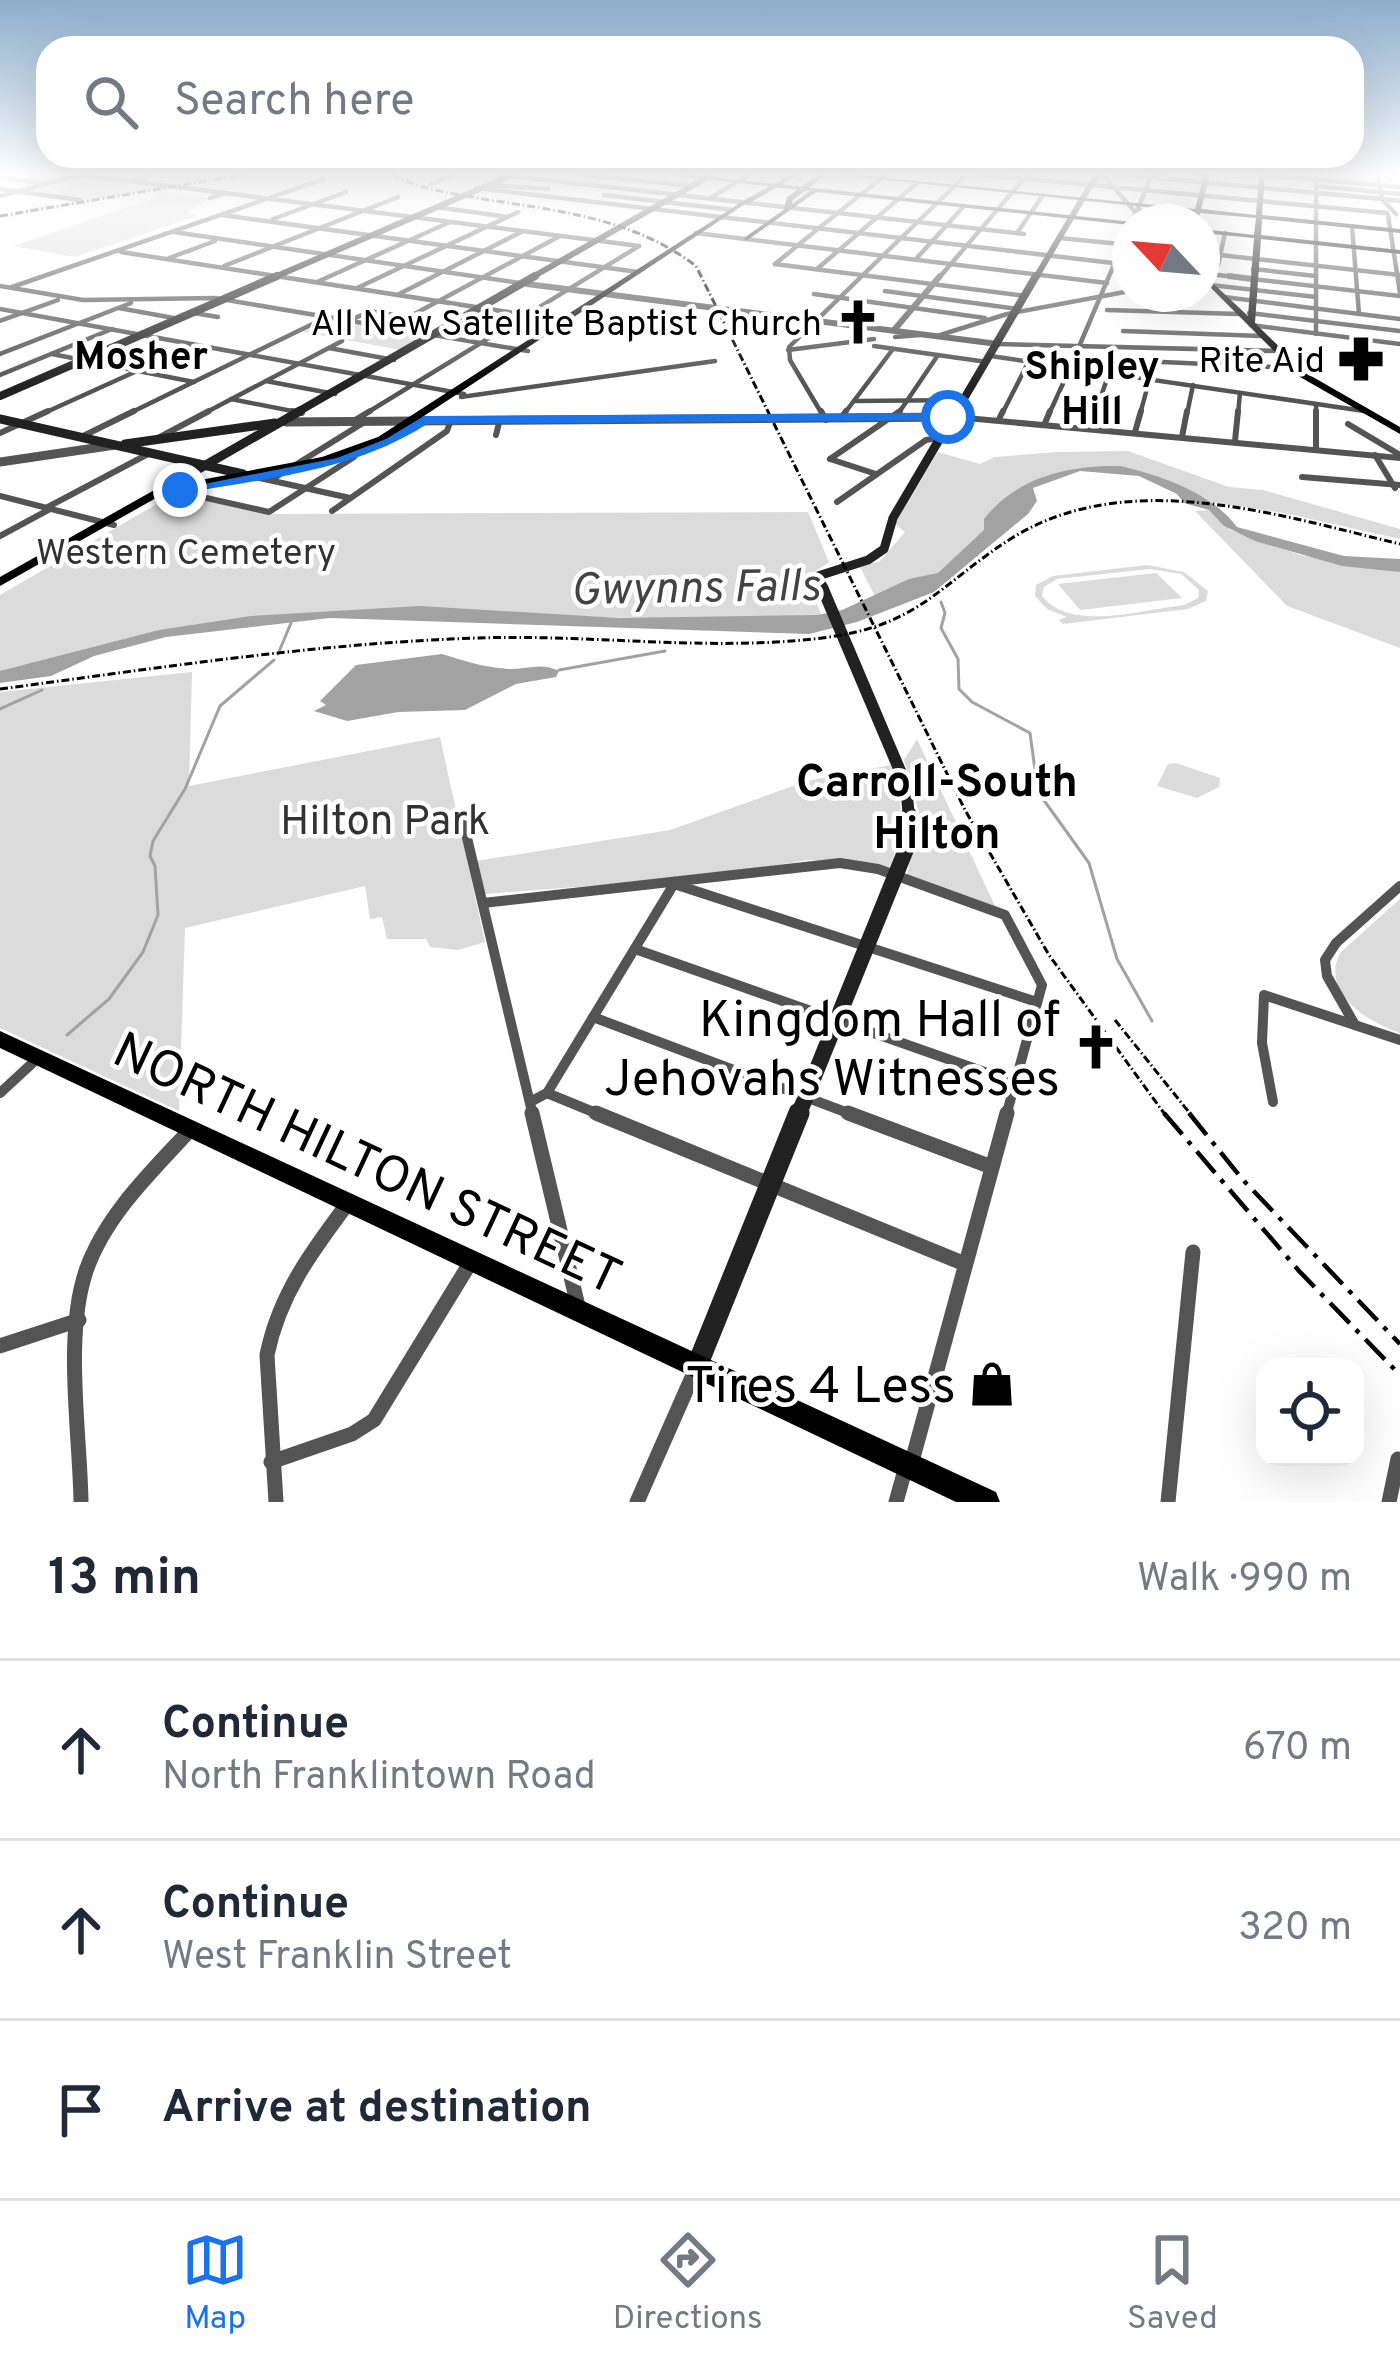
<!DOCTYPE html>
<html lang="en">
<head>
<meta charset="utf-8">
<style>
  body { margin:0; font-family:Overpass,sans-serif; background:#f2f2f3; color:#1f2937 }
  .controls { position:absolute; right:36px; bottom:36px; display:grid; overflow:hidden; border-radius:24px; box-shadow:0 12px 48px #0002 }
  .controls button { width:108px; height:108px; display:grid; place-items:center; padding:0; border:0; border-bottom:3px solid #e0e1e3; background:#fff; color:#1f2937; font:60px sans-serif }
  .compass { position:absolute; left:1112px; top:204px; width:108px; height:108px; border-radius:50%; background:#fff; box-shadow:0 12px 48px #0002; rotate:296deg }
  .stop { position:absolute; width:36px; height:36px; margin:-27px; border:9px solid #1a73e8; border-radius:50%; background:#fff }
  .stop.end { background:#1a73e8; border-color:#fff; box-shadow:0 3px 12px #0008 }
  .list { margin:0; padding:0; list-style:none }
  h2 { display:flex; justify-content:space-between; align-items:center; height:156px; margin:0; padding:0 48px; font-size:51px }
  h2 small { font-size:39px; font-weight:400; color:#747a83 }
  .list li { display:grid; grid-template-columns:78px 1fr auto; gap:36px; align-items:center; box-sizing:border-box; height:180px; padding:0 48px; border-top:3px solid #e0e1e3 }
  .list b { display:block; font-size:45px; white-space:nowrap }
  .list p { margin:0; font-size:39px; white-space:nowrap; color:#747a83 }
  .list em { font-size:39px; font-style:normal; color:#747a83 }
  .icon { flex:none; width:66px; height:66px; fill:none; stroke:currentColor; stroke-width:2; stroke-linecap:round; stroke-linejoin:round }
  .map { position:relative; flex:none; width:1400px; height:1502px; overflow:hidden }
  .search { position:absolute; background:#fff; box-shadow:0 12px 48px #0002; left:36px; right:36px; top:36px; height:132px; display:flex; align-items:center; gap:30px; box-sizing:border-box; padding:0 42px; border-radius:36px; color:#747a83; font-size:45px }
  .sheet { height:696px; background:#fff }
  nav { display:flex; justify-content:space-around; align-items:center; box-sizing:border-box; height:168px; border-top:3px solid #e0e1e3; background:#fff; font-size:33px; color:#747a83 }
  nav a { display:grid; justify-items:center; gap:6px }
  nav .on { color:#1a73e8 }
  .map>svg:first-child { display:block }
  .green { fill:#dbdbdb; fill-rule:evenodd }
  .water { fill:#a2a2a2 }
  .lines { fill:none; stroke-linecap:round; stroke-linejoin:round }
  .stream { stroke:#a2a2a2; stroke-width:3 }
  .minor-far3 { stroke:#545454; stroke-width:4.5 }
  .minor-far2 { stroke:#545454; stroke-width:6 }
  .minor-far1 { stroke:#545454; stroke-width:10 }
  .minor { stroke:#545454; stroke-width:15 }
  .tertiary-far2 { stroke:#545454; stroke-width:4.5 }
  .tertiary-far1 { stroke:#545454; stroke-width:6 }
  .tertiary { stroke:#545454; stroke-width:9 }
  .secondary-far5 { stroke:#212121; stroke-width:6 }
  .secondary-far4 { stroke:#212121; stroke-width:8 }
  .secondary-far3 { stroke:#212121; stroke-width:9 }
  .secondary-far2 { stroke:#212121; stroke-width:12 }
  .secondary-far1 { stroke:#212121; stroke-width:16 }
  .secondary { stroke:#212121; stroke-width:21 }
  .primary { fill:#000; fill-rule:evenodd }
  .motorway { fill:#000; fill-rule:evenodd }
  .rail-far1 { stroke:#000; stroke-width:3; stroke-dasharray:8 3 1.5 3; stroke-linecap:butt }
  .rail { stroke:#000; stroke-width:4.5; stroke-dasharray:28 9 4.5 9; stroke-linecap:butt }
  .route { fill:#1a73e8 }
  .labels { text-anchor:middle; stroke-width:9; stroke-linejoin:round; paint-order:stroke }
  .far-poi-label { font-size:36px; fill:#000; stroke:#fff; text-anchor:end }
  .far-park-label { font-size:36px; fill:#323232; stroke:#fff }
  .far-neighbourhood-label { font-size:39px; font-weight:bold; fill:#000; stroke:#fff }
  .park-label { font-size:42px; fill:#323232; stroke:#fff }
  .water-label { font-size:45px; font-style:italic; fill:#434343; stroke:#fff }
  .neighbourhood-label { font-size:45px; font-weight:bold; fill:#000; stroke:#fff }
  .near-poi-label { font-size:51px; fill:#000; stroke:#fff; text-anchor:end }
  .near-street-label { font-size:51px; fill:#000; stroke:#fff }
</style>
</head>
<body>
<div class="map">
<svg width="1400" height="1502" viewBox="0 0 1400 1502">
  <rect width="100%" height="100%" fill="#fff"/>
  <g class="green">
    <polygon points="77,176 167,187 0,219 37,206 22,202 55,205 79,201 22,191"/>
    <polygon points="166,194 212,198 187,211 197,216 75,257 13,246"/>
    <polygon points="327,320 426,336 401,350 302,332"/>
    <polygon points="1128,451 1229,487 1263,490 1400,529 1400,539 1284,513 1195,500 1129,471 1076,470 1025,488 991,533 942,576 878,602 860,567 880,561 905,532 895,524 938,452 980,464 995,457 1058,452"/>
    <path d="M174 494 267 514 808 512 829 562 813 573 810 587 825 624C625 619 422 605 222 625 147 633 73 657 0 677V595Z"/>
    <polygon points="1209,510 1230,530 1300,555 1400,572 1400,648 1287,606 1195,511"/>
    <path d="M1147 565 1184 572 1208 591 1206 601 1188 609 1063 624 1059 620 1067 617 1047 609 1035 596 1036 585 1053 576ZM1150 569 1181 574 1199 590 1198 598 1184 605C1144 609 1071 633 1042 596L1044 587 1057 579Z"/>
    <polygon points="1156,573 1182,598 1080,610 1058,584"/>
    <polygon points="192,672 189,786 440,737 485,942 458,950 430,947 426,939 387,939 382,917 370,919 365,886 185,928 179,1111 0,1028 0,692"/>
    <polygon points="917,739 995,906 907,875 919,812 904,760"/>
    <polygon points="1176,763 1220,778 1219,787 1197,798 1157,786 1168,764"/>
    <path d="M891 765C904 804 905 831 889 869L854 861 808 860 705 877 485 894 476 861 670 830 807 781Z"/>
    <path d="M1400 899V1033C1368 1022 1320 994 1340 953Z"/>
  </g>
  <g class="water">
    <path d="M1120 466C1160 475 1212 493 1237 527L1344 556 1400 559V572L1342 566 1255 541 1224 526 1209 510 1184 503 1177 494 1139 476 1080 471 1033 488 1037 501 1028 514 934 592 857 622 809 634 330 618 166 637 94 656 51 676 0 683V671L159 630 251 616 420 606 620 618 818 615 842 610 909 579 938 573 984 530V519C1017 477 1068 465 1120 466Z"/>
    <path d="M442 654C461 660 486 668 509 669 528 669 543 662 559 671L556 677 516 684 465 710 398 712 347 721 314 711 326 705 320 701 356 665Z"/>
  </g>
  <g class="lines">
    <g class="stream">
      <polyline points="941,602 945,613 941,628 958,659 959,689 972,702 1030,733 1038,792 1089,863 1117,959 1152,1021"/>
      <polyline points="278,654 291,623"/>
      <polyline points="559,670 665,651"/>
      <polyline points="0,709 42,690"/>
      <polyline points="67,1035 109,999 143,952 158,915 155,866 150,856 153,841 185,789 220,706 274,660"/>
    </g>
    <g class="minor-far3">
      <polyline points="493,174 1024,234"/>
      <polyline points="579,174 692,186"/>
      <polyline points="975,174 1091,185"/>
      <polyline points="1102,174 1136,213 1132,222"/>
      <polyline points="1254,174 1400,187"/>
      <polyline points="1316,174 1316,334"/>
      <polyline points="1378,174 1382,199 1400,201"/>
      <polyline points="1394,174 1400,175"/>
      <polyline points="0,177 46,184"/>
      <polyline points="131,181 155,174"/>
      <polyline points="431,184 455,174"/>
      <polyline points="489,185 548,189"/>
      <polyline points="1316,186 1400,194"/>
      <polyline points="476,188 721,217"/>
      <polyline points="0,189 80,200"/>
      <polyline points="604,195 733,210"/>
      <polyline points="860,195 887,174"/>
      <polyline points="210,198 225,193"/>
      <polyline points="710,198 750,174"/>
      <polyline points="436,207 508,217"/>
      <polyline points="222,215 638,272"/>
      <polyline points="1388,215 1400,293"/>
      <polyline points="273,219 346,192"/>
      <polyline points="1150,222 1138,208 1152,174"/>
      <polyline points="1352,226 1359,314"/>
      <polyline points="174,232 527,284"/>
      <polyline points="696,233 1107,283"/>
      <polyline points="1017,233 1043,195"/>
      <polyline points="1060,238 1130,245"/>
      <polyline points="601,241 639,246"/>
      <polyline points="121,252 572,322"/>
      <polyline points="1202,253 1400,275"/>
      <polyline points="169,258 215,241"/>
      <polyline points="916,259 964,206"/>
      <polyline points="775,264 1026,296"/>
      <polyline points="775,264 819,228"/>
      <polyline points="1218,265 1225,233"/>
      <polyline points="224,266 398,197"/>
      <polyline points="817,269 917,183"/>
      <polyline points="1253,269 1316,276"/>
      <polyline points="1252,279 1400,296"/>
      <polyline points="317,282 450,222"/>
      <polyline points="1211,285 1316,297"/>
      <polyline points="0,286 83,300 215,298 528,351"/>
      <polyline points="12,287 324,179"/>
      <polyline points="357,288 518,212"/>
      <polyline points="885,291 1018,309"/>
      <polyline points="399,294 523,231"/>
      <polyline points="814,294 985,318"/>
      <polyline points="1224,297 1400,319"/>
      <polyline points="119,308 179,319"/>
      <polyline points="0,309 464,394"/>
      <polyline points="1107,310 1239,314"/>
      <polyline points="194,313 218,317"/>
      <polyline points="1249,313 1400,331"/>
      <polyline points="0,321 58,300"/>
      <polyline points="349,321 370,311 407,317"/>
      <polyline points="1251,325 1400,344"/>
      <polyline points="390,327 560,236"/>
      <polyline points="1123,331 1262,336"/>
      <polyline points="937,336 1007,314 1130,291"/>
      <polyline points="895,337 920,335"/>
      <polyline points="998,344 1277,351"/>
      <polyline points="874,346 987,362"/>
      <polyline points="329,348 394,360"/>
      <polyline points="1078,349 1130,227"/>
      <polyline points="788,350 874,339"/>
      <polyline points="0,354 131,303"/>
      <polyline points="52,354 194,382"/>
      <polyline points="991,356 1364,411"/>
      <polyline points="1075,358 1294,368"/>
      <polyline points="0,375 112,329"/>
      <polyline points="266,381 335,394"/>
      <polyline points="461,397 715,361"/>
      <polyline points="231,399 302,413"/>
      <polyline points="854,401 965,400"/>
      <polyline points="1316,404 1316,414"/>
      <polyline points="42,414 192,346"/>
      <polyline points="128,414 327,317"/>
      <polyline points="203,414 342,341"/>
      <polyline points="365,414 639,246"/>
      <polyline points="822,414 790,360 789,347 937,203"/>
      <polyline points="844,414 893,349"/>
      <polyline points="898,414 938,355"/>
      <polyline points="1002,414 1029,361"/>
      <polyline points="1049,414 1072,364"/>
      <polyline points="1095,414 1109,373"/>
      <polyline points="1140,414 1150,378"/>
      <polyline points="1187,414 1193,385"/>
      <polyline points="1238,414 1240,393"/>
    </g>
    <g class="minor-far2">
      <polyline points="292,411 302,413"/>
      <polyline points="821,411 826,420"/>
      <polyline points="1316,411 1316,450"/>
      <polyline points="955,417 1400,458"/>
      <polyline points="840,419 846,411"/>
      <polyline points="999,419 1003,411"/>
      <polyline points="355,420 370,411"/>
      <polyline points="1045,423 1050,411"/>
      <polyline points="1348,424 1400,455"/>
      <polyline points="1090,428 1096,411"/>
      <polyline points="1135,432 1141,411"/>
      <polyline points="0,433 48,411"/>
      <polyline points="496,435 500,419"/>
      <polyline points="81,437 134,411"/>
      <polyline points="1182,437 1187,411"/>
      <polyline points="156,439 209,411"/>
      <polyline points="1235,441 1238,411"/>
      <polyline points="1375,455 1395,488"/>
      <polyline points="830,459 900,411"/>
      <polyline points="830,459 876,474"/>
      <polyline points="255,477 350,498"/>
      <polyline points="1302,477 1400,485"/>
      <polyline points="271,480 363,423"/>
      <polyline points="175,491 269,512 354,457"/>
      <polyline points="0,496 114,525"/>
      <polyline points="837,502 926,440 943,437"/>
      <polyline points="46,508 150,453"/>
      <polyline points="332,511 447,431 451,420"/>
      <polyline points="0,536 50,509"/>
    </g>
    <g class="minor-far1">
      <polyline points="463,821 533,1116"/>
      <polyline points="483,903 840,863 878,869 1005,915 1042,985 1006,1116"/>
      <polyline points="635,949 1013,1082"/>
      <polyline points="593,1017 856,1116"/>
      <polyline points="1355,1025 1327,976 1325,960 1336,943 1400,886"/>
      <polyline points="0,1093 39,1057"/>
      <polyline points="547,1093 603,1116"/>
      <polyline points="530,1102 547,1093 674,884 1037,1002"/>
      <polyline points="1273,1102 1262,1043 1264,995 1400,1040"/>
    </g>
    <g class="minor">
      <polyline points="532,1113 578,1306"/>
      <polyline points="596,1113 965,1264"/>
      <polyline points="848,1113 989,1166"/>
      <polyline points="0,1346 79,1320"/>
      <polyline points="271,1462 352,1434 374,1420 472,1260"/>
      <polyline points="911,1465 1007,1113"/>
      <path d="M81 1502C80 1433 64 1336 86 1271 105 1216 151 1172 190 1130"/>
      <path d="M276 1502 267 1355C279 1295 312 1251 348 1203"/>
      <polyline points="637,1502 697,1366"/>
      <polyline points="896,1502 905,1470"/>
      <polyline points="1168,1502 1193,1252"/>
      <polyline points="1389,1502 1398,1459"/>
    </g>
    <g class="tertiary-far2">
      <polyline points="75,174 601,241"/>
      <polyline points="1114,174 1382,199 1396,214"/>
      <polyline points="1091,185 1387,213"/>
      <polyline points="0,196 79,175"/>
      <polyline points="937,203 967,174"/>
      <polyline points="721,217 1130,265"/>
      <polyline points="819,228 860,195"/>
      <polyline points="1202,273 1252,279"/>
      <polyline points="938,279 1028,174"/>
    </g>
    <g class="tertiary-far1">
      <polyline points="1229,276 1252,279"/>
      <polyline points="527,284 998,344"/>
      <polyline points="894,330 940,276"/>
    </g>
    <g class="tertiary">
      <polyline points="286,422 955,417"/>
      <polyline points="0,462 115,445"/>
    </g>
    <g class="secondary-far5">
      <polyline points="270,279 514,174"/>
      <polyline points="529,279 713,174"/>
      <polyline points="1035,279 1097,174"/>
    </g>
    <g class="secondary-far4">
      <polyline points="0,396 277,276"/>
      <polyline points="294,414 535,276"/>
      <polyline points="955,414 1036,276"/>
    </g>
    <g class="secondary-far3">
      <polyline points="0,419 243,474"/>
      <polyline points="125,444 275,423"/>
      <polyline points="162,490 300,411"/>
      <polyline points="824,590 818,576 868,560 884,549 893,518 956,411"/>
    </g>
    <polyline class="secondary-far2" points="822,587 906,785 909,818"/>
    <polyline class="secondary-far1" points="798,1116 911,837 909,815"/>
    <polyline class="secondary" points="697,1366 799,1113"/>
    <g class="primary">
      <polygon points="662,174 683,174 1133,222 1130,222 1130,225 816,192 746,241 744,238 810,191"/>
      <polygon points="827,174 849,174 1195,209 1204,174 1210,174 1201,209 1256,215 1259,174 1265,174 1262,215 1400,229 1400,233 1262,219 1261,235 1400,250 1400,254 1261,239 1255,323 1306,373 1400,427 1400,434 1300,377 1202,279 1202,273 1248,316 1254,238 1202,233 1202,229 1254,235 1256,218 1200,213 1198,222 1192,222 1194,212"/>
      <polygon points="743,201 748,202 386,441 324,463 165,493 0,586 0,577 158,488 322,457 378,437"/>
      <polygon points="0,1031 996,1492 1000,1502 956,1502 0,1048"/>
    </g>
    <g class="motorway">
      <polygon points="792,174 800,174 748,204 741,202"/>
      <polygon points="819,174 827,174 793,200 790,209 784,209 787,197"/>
    </g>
    <g class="rail-far1">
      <path d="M392 174C420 190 451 193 483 199 559 211 633 218 696 266L965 810 1049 955 1166 1116"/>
      <polyline points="0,216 247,174"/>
      <path d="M0 689C159 668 318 643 478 638 593 634 708 652 822 638 920 626 938 585 1012 538 1128 466 1278 515 1400 544"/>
      <polyline points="1115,1020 1192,1116"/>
    </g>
    <g class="rail">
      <polyline points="1164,1113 1299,1271 1400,1375"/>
      <polyline points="1189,1113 1243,1180 1400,1344"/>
    </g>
  </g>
  <linearGradient id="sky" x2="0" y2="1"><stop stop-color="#8cadcc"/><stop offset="0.45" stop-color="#fff"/><stop offset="1" stop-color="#fff" stop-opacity="0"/></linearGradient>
  <rect width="1400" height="385" fill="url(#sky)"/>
  <path class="route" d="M948 413 952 420 427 424C353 472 265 478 180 494L173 490 337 458 386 439 424 416Z"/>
  <defs>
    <g id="church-bare" transform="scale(3.6)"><path d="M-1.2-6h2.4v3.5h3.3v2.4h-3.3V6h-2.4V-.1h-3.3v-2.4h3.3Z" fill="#000" stroke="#fff" stroke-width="2.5" paint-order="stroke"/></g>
    <g id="pharmacy-bare" transform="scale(3.6)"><path d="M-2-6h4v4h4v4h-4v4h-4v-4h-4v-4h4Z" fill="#000" stroke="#fff" stroke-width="2.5" paint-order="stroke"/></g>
    <g id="shop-bare" transform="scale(3.6)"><path d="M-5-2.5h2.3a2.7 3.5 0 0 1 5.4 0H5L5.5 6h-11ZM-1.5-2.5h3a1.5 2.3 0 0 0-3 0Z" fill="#000" stroke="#fff" stroke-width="2.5" paint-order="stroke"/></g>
  </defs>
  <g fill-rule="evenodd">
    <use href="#church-bare" x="858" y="322"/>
    <use href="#pharmacy-bare" x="1361" y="359"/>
    <use href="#church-bare" x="1096" y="1047"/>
    <use href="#shop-bare" x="992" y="1384"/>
  </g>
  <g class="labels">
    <g class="far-poi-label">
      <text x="822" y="335">All New Satellite Baptist Church</text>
      <text x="1325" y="372">Rite Aid</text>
    </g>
    <g class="far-park-label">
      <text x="186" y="564">Western Cemetery</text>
    </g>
    <g class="far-neighbourhood-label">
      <text x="141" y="369">Mosher</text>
      <text x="1092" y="379">Shipley<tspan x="1092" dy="45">Hill</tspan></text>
    </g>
    <g class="park-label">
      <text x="385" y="834">Hilton Park</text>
    </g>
    <g class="water-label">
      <text transform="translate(695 586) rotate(-1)" y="16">Gwynns Falls</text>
    </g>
    <g class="neighbourhood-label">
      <text x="937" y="796">Carroll-South<tspan x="937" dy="52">Hilton</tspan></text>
    </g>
    <g class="near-poi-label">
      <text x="1060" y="1036">Kingdom Hall of<tspan x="1060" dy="59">Jehovahs Witnesses</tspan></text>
      <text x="956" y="1402">Tires 4 Less</text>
    </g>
    <g class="near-street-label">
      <text transform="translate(368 1162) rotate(25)" y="18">NORTH HILTON STREET</text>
    </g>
  </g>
</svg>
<div class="controls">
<button><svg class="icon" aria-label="locate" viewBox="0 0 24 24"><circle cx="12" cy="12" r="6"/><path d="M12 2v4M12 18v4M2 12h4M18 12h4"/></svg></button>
</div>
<svg class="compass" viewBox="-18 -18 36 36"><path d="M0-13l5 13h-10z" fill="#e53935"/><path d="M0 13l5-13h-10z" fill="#747a83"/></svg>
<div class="stop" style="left:948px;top:417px"></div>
<div class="stop end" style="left:180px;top:490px"></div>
<div class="search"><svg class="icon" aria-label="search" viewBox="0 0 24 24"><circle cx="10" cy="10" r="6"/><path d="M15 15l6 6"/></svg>Search here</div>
</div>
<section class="sheet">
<h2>13 min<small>Walk · 990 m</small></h2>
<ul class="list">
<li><svg class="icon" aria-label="ahead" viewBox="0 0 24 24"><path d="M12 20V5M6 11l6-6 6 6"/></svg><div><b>Continue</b><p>North Franklintown Road</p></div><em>670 m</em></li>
<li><svg class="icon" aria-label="ahead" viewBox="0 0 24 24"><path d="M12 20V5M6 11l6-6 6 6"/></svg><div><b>Continue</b><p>West Franklin Street</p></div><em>320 m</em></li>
<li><svg class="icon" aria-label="arrive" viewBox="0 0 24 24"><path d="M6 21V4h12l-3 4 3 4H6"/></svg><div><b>Arrive at destination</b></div></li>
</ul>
</section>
<nav>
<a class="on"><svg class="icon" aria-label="map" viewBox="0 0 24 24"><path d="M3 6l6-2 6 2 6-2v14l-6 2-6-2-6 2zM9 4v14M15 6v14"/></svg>Map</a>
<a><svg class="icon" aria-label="directions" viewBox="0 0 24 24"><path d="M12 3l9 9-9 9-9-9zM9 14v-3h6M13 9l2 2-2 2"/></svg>Directions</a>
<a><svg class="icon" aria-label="saved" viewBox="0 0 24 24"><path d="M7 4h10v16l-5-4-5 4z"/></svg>Saved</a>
</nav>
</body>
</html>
